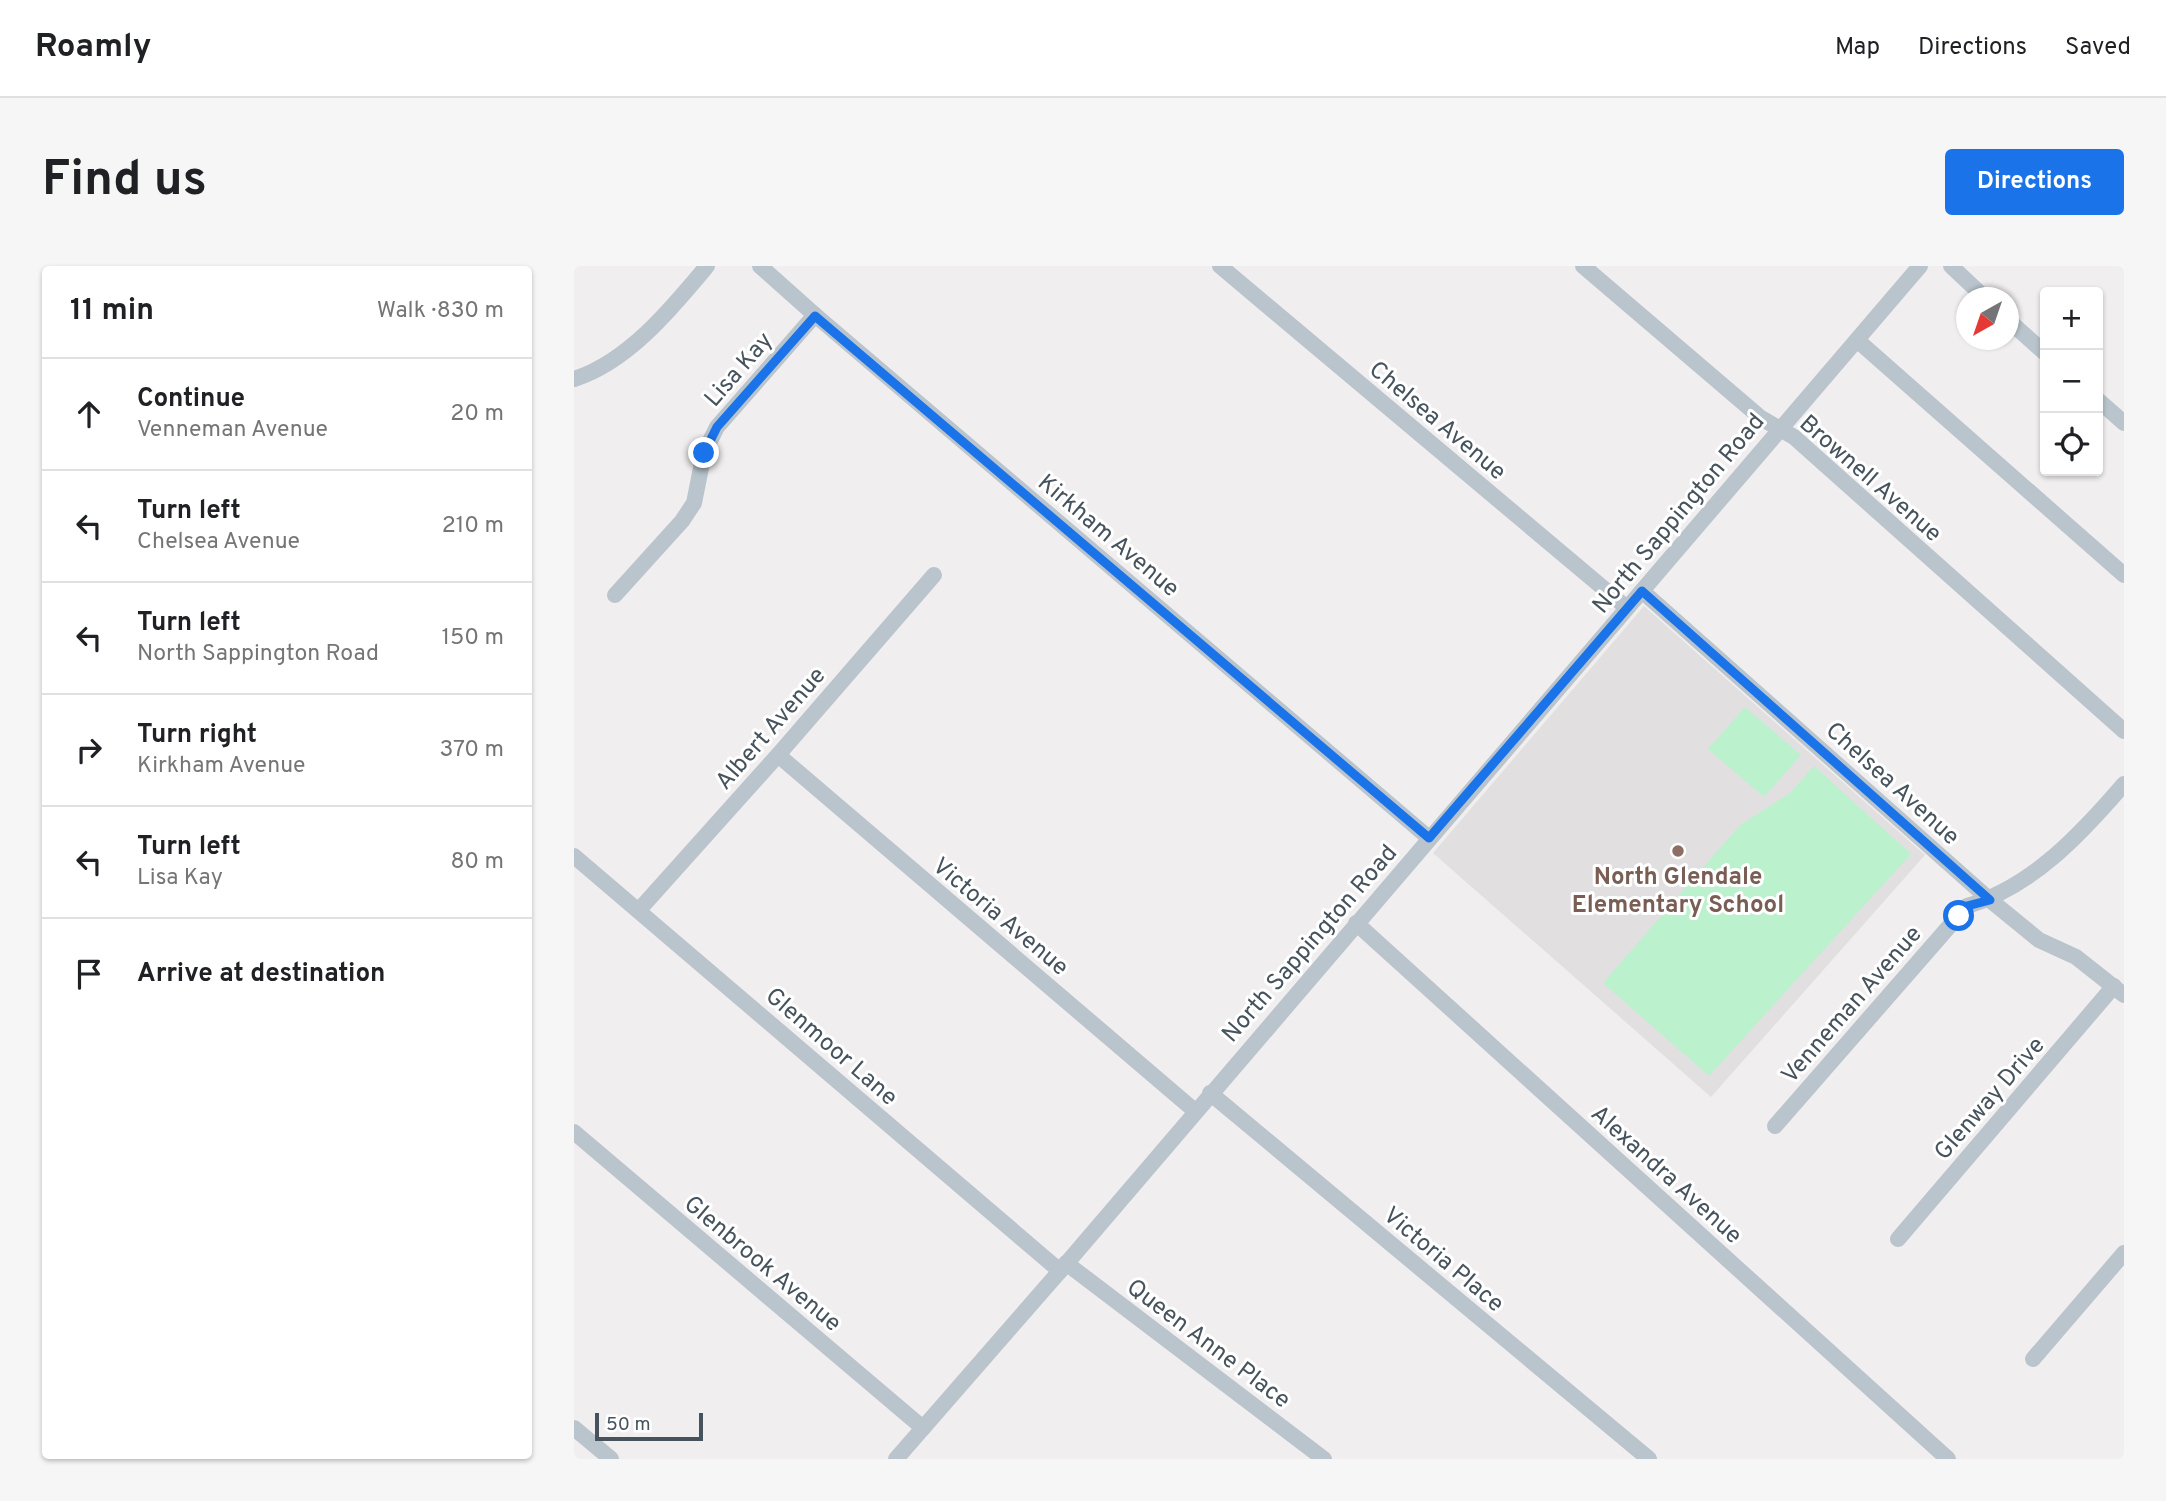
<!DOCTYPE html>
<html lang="en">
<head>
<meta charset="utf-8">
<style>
  body { margin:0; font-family:Overpass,sans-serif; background:#f6f6f6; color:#202124 }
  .controls { position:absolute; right:21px; top:21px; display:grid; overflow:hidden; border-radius:7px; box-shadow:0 2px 5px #0004 }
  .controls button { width:63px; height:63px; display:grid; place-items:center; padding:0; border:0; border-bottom:2px solid #e0e0e0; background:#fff; color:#202124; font:35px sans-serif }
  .compass { position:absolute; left:1382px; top:21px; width:63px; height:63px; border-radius:50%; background:#fff; box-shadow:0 2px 5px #0004; rotate:220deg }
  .scale { position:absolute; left:21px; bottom:18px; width:108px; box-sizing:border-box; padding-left:7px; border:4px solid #46535d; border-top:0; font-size:19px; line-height:24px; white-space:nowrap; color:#46535d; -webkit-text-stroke:5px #fff; paint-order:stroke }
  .stop { position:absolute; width:21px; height:21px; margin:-16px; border:5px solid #1a73e8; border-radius:50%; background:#fff }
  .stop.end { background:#1a73e8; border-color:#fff; box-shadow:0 2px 7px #0008 }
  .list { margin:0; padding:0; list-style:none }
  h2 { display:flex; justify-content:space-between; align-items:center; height:91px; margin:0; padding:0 28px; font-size:30px }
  h2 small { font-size:23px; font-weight:400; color:#757577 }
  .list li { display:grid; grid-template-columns:46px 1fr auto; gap:21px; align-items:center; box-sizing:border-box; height:112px; padding:0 28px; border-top:2px solid #e0e0e0 }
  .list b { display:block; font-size:26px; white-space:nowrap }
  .list p { margin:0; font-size:23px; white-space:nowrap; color:#757577 }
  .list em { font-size:23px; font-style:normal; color:#757577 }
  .icon { flex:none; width:38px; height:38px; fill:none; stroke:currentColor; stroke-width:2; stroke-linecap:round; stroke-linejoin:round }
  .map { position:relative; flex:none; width:1550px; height:1193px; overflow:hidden; border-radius:7px }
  header { display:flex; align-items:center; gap:42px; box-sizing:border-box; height:98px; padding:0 35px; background:#fff; border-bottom:2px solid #e0e0e0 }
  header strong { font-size:33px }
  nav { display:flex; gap:38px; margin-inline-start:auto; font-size:24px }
  .intro { display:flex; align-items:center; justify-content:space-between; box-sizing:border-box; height:168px; padding:0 42px }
  h1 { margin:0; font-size:49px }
  .button { padding:18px 32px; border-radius:7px; background:#1a73e8; color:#fff; font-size:24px; font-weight:700 }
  main { display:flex; gap:42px; padding:0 42px }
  aside { flex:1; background:#fff; border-radius:7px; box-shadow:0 2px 5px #0004 }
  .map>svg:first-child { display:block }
  .education { fill:#e2dfe1 }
  .green { fill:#bbf1cd }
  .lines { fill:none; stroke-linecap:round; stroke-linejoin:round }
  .minor { stroke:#b9c4cc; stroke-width:16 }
  .route { stroke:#1a73e8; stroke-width:9 }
  .education-dot { fill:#8d6e63; stroke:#fff; stroke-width:2.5 }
  .labels { text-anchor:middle; stroke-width:6; stroke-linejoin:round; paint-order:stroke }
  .street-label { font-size:24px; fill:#46535d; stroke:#fff }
  .education-label { font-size:24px; font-weight:bold; fill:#785e54; stroke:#fff }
</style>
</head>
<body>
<header>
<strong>Roamly</strong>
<nav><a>Map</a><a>Directions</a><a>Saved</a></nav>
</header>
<div class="intro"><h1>Find us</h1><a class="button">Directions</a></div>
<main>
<aside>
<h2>11 min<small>Walk · 830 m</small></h2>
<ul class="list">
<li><svg class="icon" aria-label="ahead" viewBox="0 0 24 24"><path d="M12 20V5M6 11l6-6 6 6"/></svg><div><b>Continue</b><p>Venneman Avenue</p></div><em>20 m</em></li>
<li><svg class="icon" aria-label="left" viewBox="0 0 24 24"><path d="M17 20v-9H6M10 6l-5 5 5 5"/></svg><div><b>Turn left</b><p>Chelsea Avenue</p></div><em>210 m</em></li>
<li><svg class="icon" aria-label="left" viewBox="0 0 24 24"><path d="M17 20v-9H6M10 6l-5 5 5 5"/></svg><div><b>Turn left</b><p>North Sappington Road</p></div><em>150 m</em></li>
<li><svg class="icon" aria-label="right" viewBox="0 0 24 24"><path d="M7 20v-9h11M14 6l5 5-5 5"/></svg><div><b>Turn right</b><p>Kirkham Avenue</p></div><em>370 m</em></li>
<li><svg class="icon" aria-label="left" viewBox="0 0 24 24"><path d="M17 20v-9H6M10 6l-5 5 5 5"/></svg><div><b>Turn left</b><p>Lisa Kay</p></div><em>80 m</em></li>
<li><svg class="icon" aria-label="arrive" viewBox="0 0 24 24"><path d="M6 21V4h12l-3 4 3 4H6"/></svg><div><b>Arrive at destination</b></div></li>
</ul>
</aside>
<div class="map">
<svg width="1550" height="1193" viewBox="0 0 1550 1193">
  <rect width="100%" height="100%" fill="#f1eeef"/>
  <polygon class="education" points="1070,340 1351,589 1137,831 859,587"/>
  <g class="green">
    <polygon points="1171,441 1227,489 1190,531 1134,483"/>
    <polygon points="1240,500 1337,588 1135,810 1029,717 1166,559 1216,527"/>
  </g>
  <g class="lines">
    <g class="minor">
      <polyline points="186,0 241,49 855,572"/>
      <polyline points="646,0 1053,342"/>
      <polyline points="1009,0 1187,152 1220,171 1550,465"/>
      <polyline points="1377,0 1411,32"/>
      <polyline points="1434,54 1471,87"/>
      <polyline points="1283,74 1550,309"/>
      <path d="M0 113C54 96 98 42 133 0"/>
      <polyline points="1524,134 1550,157"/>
      <polyline points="1068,325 1416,634 1465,674 1502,691 1550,729"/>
      <polyline points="41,329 108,255 120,237 130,187 143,161 241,49"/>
      <polyline points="204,489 621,845"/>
      <polyline points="0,590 486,1005"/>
      <polyline points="65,644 204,489 360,309"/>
      <polyline points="782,657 1374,1193"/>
      <polyline points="636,827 1075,1193"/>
      <path d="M1201 860 1393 640C1458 621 1507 568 1550 518"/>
      <polyline points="0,866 349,1162"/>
      <polyline points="1324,973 1540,720"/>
      <polyline points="492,997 750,1193"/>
      <polyline points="1459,1093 1550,987"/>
      <polyline points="0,1162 37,1193"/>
      <polyline points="322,1193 486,1005 1346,0"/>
    </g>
  </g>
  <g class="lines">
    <polyline class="route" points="130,187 143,161 241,50 855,572 1068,325 1416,634 1393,640 1385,650"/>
  </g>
  <circle class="education-dot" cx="1104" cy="585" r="7"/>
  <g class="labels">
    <g class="street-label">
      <text transform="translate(164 103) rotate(-49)" y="8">Lisa Kay</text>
      <text transform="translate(864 154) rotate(40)" y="8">Chelsea Avenue</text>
      <text transform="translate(1297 212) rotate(41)" y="8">Brownell Avenue</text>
      <text transform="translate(1104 247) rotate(-50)" y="8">North Sappington Road</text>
      <text transform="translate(535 269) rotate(40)" y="8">Kirkham Avenue</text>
      <text transform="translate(196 462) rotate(-49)" y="8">Albert Avenue</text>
      <text transform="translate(1319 517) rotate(42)" y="8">Chelsea Avenue</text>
      <text transform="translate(427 650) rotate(40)" y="8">Victoria Avenue</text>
      <text transform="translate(735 677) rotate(-49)" y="8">North Sappington Road</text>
      <text transform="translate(1277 738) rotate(-49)" y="8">Venneman Avenue</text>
      <text transform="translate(258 780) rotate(41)" y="8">Glenmoor Lane</text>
      <text transform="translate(1415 832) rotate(-49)" y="8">Glenway Drive</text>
      <text transform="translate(1093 908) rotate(42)" y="8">Alexandra Avenue</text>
      <text transform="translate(870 993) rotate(40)" y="8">Victoria Place</text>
      <text transform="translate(189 997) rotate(40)" y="8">Glenbrook Avenue</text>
      <text transform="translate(635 1077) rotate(37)" y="8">Queen Anne Place</text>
    </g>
    <g class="education-label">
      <text x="1104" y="618">North Glendale<tspan x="1104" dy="28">Elementary School</tspan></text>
    </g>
  </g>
</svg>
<div class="controls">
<button>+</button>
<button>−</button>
<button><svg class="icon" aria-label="locate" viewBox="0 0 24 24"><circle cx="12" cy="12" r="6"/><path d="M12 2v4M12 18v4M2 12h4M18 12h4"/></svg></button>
</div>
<svg class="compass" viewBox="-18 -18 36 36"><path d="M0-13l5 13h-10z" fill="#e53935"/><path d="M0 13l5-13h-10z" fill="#757577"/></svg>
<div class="scale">50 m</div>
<div class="stop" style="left:1385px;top:650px"></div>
<div class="stop end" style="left:130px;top:187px"></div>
</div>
</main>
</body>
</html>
